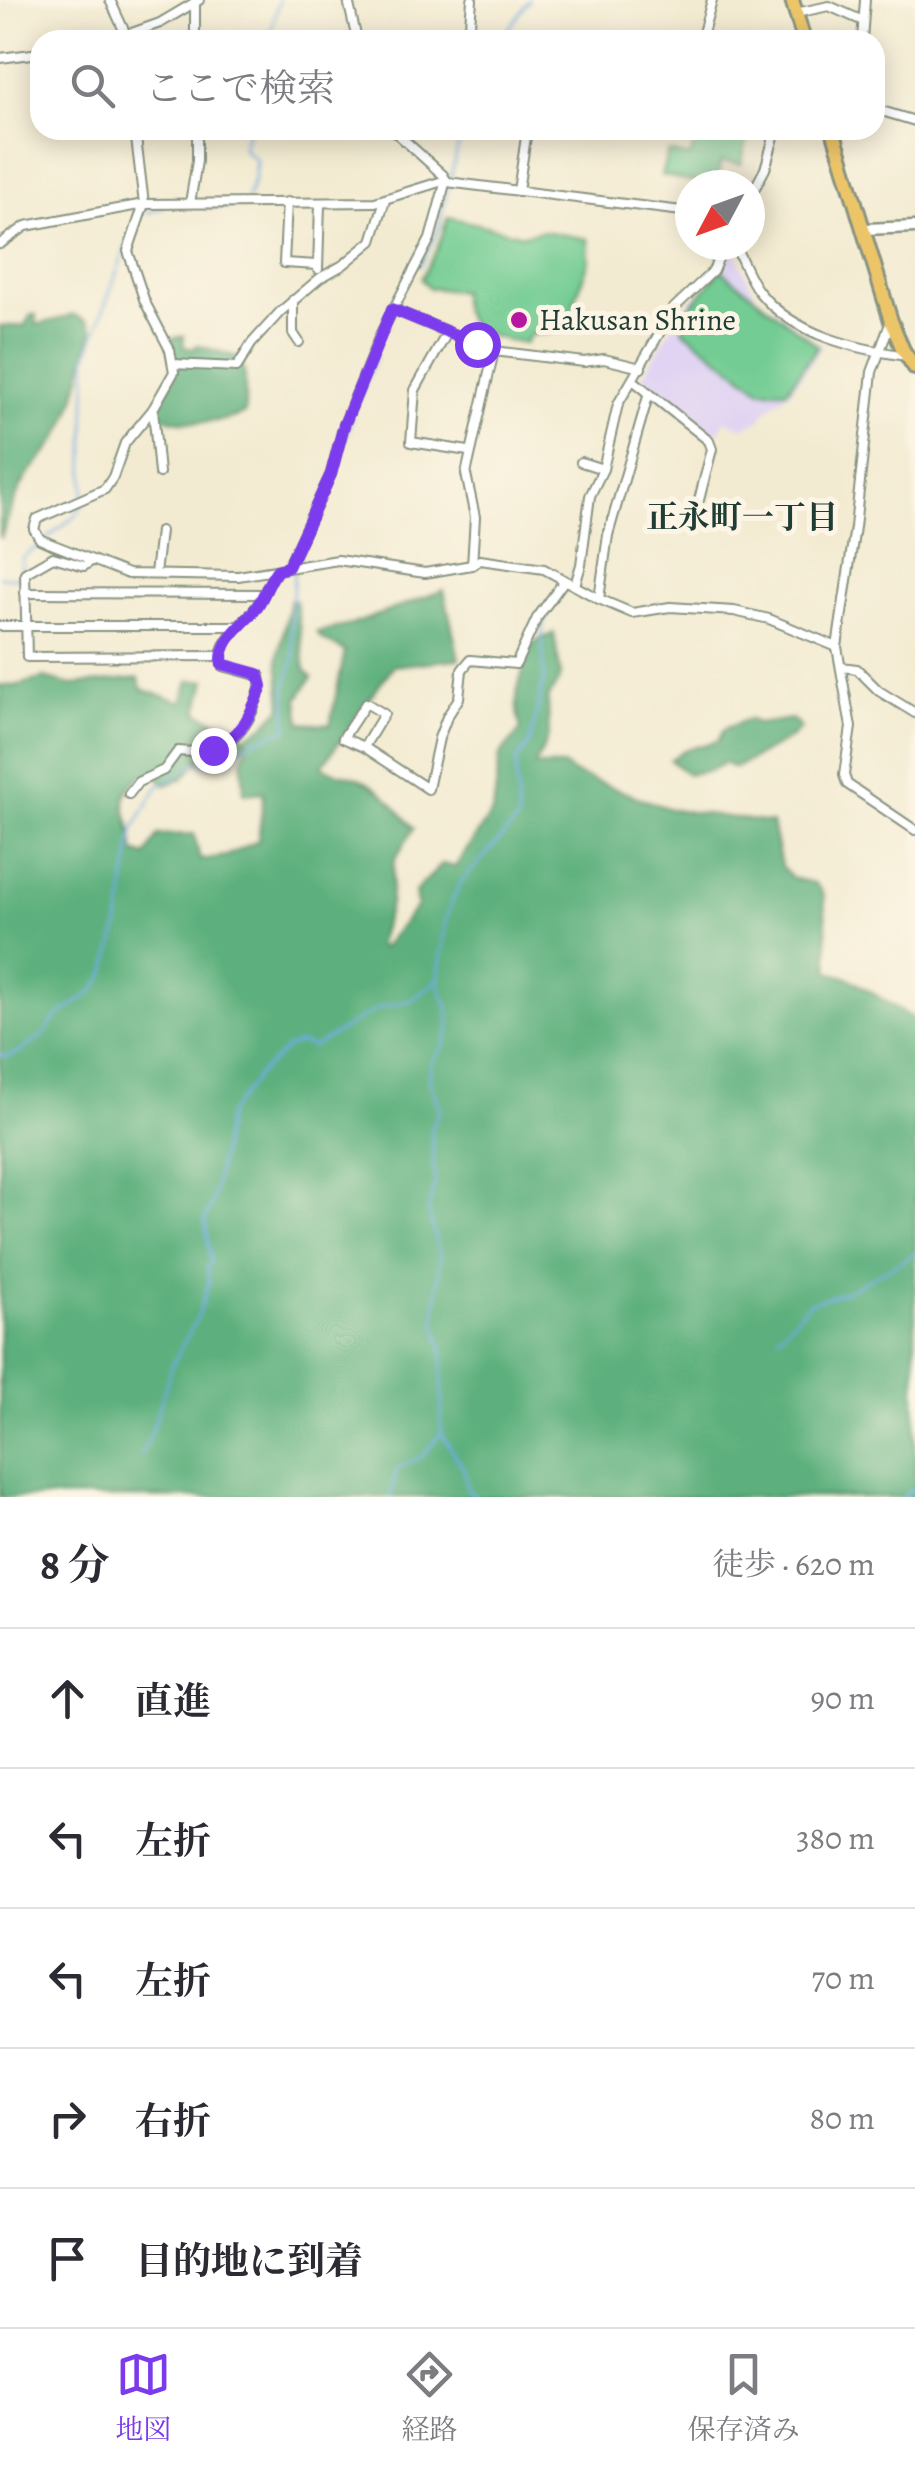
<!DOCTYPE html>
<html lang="ja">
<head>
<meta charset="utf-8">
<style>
  body { margin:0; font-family:Alegreya,"Noto Serif JP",serif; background:#f2f2f3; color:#2b2b33 }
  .compass { position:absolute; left:675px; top:170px; width:90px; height:90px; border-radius:50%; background:#fff; box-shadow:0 5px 25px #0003; rotate:229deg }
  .stop { position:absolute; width:30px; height:30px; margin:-22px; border:8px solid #7c3aed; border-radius:50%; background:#fff }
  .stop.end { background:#7c3aed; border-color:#fff; box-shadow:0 2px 10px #0008 }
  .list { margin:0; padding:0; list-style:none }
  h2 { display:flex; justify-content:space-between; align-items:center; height:130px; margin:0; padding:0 40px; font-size:42px }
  h2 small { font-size:32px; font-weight:400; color:#7c7c81 }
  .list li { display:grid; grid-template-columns:65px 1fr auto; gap:30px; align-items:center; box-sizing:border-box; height:140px; padding:0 40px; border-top:2px solid #e1e1e2 }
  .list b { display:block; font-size:38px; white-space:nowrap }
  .list em { font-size:32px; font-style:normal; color:#7c7c81 }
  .icon { flex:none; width:55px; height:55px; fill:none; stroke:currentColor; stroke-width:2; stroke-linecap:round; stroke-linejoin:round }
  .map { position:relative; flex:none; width:915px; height:1497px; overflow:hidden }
  .search { position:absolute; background:#fff; box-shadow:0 5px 25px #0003; left:30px; right:30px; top:30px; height:110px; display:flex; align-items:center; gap:25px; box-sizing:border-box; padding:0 35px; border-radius:30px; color:#7c7c81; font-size:38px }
  .sheet { height:830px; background:#fff }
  nav { display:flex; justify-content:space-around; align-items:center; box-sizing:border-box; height:140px; border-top:2px solid #e1e1e2; background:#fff; font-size:28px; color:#7c7c81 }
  nav a { display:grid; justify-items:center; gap:5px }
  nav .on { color:#7c3aed }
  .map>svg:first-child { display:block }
  .built { fill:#e1d4f3 }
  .green { fill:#72cc93; stroke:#488464; stroke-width:2.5 }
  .forest { fill:#5db07d; stroke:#3e7658; stroke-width:2.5; fill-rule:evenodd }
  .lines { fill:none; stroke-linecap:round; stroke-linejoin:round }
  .stream { stroke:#71ade2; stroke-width:2.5 }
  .minor-casing { stroke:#899482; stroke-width:12 }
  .tertiary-casing { stroke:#899482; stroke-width:15 }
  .primary-casing { stroke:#899482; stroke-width:18 }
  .minor { stroke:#fff; stroke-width:8 }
  .tertiary { stroke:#fff; stroke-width:10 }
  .primary { stroke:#edc569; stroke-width:12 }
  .route { stroke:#7c3aed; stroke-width:12 }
  .poi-dot { fill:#b5179e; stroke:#fcf5e5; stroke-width:4 }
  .labels { text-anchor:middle; stroke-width:10; stroke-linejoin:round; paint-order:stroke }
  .poi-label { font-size:30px; fill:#1f3d34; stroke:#fcf5e5; text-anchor:start }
  .neighbourhood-label { font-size:32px; font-weight:bold; fill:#1f3d34; stroke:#fcf5e5 }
</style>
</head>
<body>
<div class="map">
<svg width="915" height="1497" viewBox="0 0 915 1497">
  <rect width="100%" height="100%" fill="#fcf5e5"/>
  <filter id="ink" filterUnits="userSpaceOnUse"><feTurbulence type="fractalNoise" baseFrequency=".01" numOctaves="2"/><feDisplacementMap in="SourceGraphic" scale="20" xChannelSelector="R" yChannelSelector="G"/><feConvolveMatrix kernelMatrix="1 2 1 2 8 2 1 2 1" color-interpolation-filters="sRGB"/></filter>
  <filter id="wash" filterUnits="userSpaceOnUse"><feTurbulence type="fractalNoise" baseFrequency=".0048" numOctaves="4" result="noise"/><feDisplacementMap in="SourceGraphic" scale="40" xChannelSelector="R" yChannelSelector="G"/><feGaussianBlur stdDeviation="2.25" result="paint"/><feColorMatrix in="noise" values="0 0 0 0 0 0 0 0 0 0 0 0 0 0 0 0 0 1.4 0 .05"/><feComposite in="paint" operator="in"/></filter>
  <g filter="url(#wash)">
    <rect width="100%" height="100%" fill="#f3ebd1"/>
    <polygon class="built" points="733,248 755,294 822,347 790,391 764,412 761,419 743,428 725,420 719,433 698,429 640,381 681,311 714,278 727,250"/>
    <g class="green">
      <path d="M699 130C717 130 735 128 747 139L741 164 721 161 717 177 709 176 708 185 661 175 668 152 690 157Z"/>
      <path d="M448 217 523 235 543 231 588 239 589 261 564 331 530 335 525 343C495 338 457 332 461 291L429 288 421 279 438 247Z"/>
      <polygon points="721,270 818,346 787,390 761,390 683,330 681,318"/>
    </g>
    <g class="forest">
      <path d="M31 315H36L37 325 74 315 88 321 93 331C82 363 79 398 63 429 53 449 36 462 25 480 14 497 8 520 0 539V326H24Z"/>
      <path d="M184 336 183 347 194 349 197 345 240 358 245 377V413C224 423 179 427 159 414L157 408C173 379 184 372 169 339Z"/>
      <path d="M444 590 459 659 393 666 322 766C333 774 347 773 360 779 383 789 398 810 414 828L394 861 390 904 377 947 382 948 417 906 415 892C423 882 433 875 442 864L455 867 493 811 500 755 521 729C510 696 522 674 534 642L554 633 561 676 548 699 549 735 535 766H564L575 774 670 809 772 823 781 866 792 878 815 883 824 895 829 972 849 978 915 1020V1497H0V685L15 686 44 678 72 685 139 678 141 689 182 702 189 681 206 680 198 712 242 734 247 741 246 736 264 726 282 707 278 658 290 600 296 601 305 669 312 677 298 699 301 723 330 725 345 651 322 639 317 632 351 625ZM248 743 242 761 244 794 264 792 258 841 226 856 200 860 194 834 158 835 146 856 134 852C135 817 104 794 152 771L166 785 183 778 201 758C222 769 231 754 248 743Z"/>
      <polygon points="749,719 758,724 792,719 801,728 789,739 735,768 724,763 709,771 687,774 670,760 684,750 718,741 724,729"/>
    </g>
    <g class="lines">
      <g class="stream">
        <polyline points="269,40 279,0"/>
        <polyline points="501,40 529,0"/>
        <polyline points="247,199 254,179 256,160 243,149 248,130"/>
        <polyline points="202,207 229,207"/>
        <polyline points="147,213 164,207"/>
        <polyline points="420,266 438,229 462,130"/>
        <polyline points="355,408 376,355"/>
        <polyline points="337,465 352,416"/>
        <polyline points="84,496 87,357 131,232"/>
        <polyline points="48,538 75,516 82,506"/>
        <polyline points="298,559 331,482"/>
        <polyline points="0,577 21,577 22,558 41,544"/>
        <polyline points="571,578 576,568"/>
        <polyline points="0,1054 5,1057 20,1052 43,1035 56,1017 93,992 106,972 119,924 134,828 157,788 196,763 216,765 253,741 287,729 286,685 294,659 291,624 294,571"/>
        <polyline points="778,1336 809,1303 845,1292 915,1254"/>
        <polyline points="442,1434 464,1469 467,1489 475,1497"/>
        <polyline points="141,1455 151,1434 172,1365 198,1316 209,1282 207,1267 211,1262 205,1220 213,1199 228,1114 260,1073 287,1048 300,1043 313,1047 380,1007 412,1000 437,980"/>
        <polyline points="391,1497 397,1469 423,1456 441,1433 443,1354 435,1319 440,1257 428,1210 435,1182 431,1129 440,1110 429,1079 431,1064 444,1045 450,1028 448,1007 438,984 446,916 460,883 518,820 516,762 529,744 540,699 544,677 542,628 551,605 563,591"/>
        <polyline points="903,1497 915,1487"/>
      </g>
    </g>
  </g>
  <g filter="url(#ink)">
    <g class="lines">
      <g class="minor-casing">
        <g id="minor">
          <polyline points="110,0 127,37"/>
          <polyline points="348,0 357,40"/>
          <polyline points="472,0 469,37 487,40"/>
          <polyline points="195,2 195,40"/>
          <polyline points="796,13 829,6 863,21"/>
          <polyline points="112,40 160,23 199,0"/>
          <polyline points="701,40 712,0"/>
          <polyline points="862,40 865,0"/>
          <polyline points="0,58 40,53"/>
          <polyline points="875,109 915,121"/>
          <polyline points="135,130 144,204 128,251 145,302 170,350 174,372 153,409 125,443 113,477 105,489 37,519 34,529 40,539 49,543 128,574 238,576 338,560 425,573 472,565 480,560 544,569 599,599 632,613 670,607 734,611 769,619 837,647"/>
          <polyline points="393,130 443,175 447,182 690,212"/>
          <polyline points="518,191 527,130"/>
          <polyline points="750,197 765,169 776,130"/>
          <polyline points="287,202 284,263 317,265"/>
          <polyline points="190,203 197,161 197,130"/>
          <polyline points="0,244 26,226 144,204 375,202 446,180"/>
          <path d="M734 245C743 260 749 280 760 293 794 335 856 349 907 356"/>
          <polyline points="318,269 320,204"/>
          <polyline points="293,300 293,333 299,342"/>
          <polyline points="392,309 494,351 584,362 604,359 641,368"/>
          <polyline points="891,321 872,372 855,527 837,647 851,727 844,775 847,784 915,830"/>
          <polyline points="447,333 415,390 411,442 468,451"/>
          <polyline points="173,364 237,367 252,343 280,312 320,278 343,265 372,241 385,200"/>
          <polyline points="634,381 709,441 712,449 699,500"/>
          <polyline points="153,409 159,473"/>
          <polyline points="581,462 603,469"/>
          <polyline points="90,562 84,566 53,557 25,573 27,657 221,656"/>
          <polyline points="472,565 475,517 466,474 494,351"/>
          <polyline points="288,567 331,474 344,425 381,333 430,239 446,180"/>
          <polyline points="155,574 160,531"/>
          <polyline points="575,585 581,565 590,496 603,469 618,404 674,308 713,271 724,245"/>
          <polyline points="25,593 263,594"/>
          <polyline points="599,599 608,535 649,393"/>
          <polyline points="0,626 236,626"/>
          <polyline points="841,667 857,669 879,691 915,713"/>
          <polyline points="364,747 384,714 366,703 343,738 364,747 428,789 439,738 447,717 459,698 462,670 470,660 516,664 537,618 564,581"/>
          <path d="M129 794 138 782 164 770 178 751C215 755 240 743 254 707 258 696 262 688 260 676L223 666C214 641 245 624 257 606 265 595 268 582 277 571"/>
        </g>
      </g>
      <g class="tertiary-casing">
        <polyline id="tertiary" points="864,229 915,227"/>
      </g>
      <g class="primary-casing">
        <g id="primary">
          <polyline points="792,0 804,40"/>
          <polyline points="833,130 891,321 903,350 915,368"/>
        </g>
      </g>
      <use href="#minor" class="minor"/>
      <use href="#tertiary" class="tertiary"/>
      <use href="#primary" class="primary"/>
    </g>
  </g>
  <g class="lines" filter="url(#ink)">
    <path class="route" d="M213 750C243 735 250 716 262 686L258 674 222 664C220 636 245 626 258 605 265 594 269 581 277 570L288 567 331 474 344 425 392 309 477 344"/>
  </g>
  <circle class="poi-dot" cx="519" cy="320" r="10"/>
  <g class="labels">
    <g class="poi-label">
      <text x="539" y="330">Hakusan Shrine</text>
    </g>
    <g class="neighbourhood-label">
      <text x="742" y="528">正永町一丁目</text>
    </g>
  </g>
</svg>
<svg class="compass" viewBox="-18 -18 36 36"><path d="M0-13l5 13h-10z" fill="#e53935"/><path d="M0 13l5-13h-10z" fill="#7c7c81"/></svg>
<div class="stop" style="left:477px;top:344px"></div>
<div class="stop end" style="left:213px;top:750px"></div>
<div class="search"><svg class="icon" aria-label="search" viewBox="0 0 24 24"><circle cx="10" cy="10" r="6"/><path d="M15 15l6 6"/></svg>ここで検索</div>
</div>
<section class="sheet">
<h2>8 分<small>徒歩 · 620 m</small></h2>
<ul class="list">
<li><svg class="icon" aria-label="ahead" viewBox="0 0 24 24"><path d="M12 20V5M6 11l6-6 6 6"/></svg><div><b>直進</b></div><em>90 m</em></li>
<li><svg class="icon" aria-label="left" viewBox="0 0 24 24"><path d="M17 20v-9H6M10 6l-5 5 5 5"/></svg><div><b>左折</b></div><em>380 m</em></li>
<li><svg class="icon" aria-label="left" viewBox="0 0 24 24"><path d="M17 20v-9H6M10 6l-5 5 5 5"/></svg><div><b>左折</b></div><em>70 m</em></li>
<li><svg class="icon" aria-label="right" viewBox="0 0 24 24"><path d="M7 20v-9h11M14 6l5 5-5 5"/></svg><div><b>右折</b></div><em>80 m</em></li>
<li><svg class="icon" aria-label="arrive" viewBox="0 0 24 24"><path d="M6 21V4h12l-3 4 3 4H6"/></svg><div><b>目的地に到着</b></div></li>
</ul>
</section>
<nav>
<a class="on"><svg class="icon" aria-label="map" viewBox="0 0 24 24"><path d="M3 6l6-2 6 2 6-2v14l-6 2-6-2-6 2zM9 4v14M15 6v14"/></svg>地図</a>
<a><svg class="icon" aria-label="directions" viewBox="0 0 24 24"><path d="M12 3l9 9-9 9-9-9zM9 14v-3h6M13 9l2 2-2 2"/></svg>経路</a>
<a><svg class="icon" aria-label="saved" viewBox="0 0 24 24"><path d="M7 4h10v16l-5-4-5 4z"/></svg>保存済み</a>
</nav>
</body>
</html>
